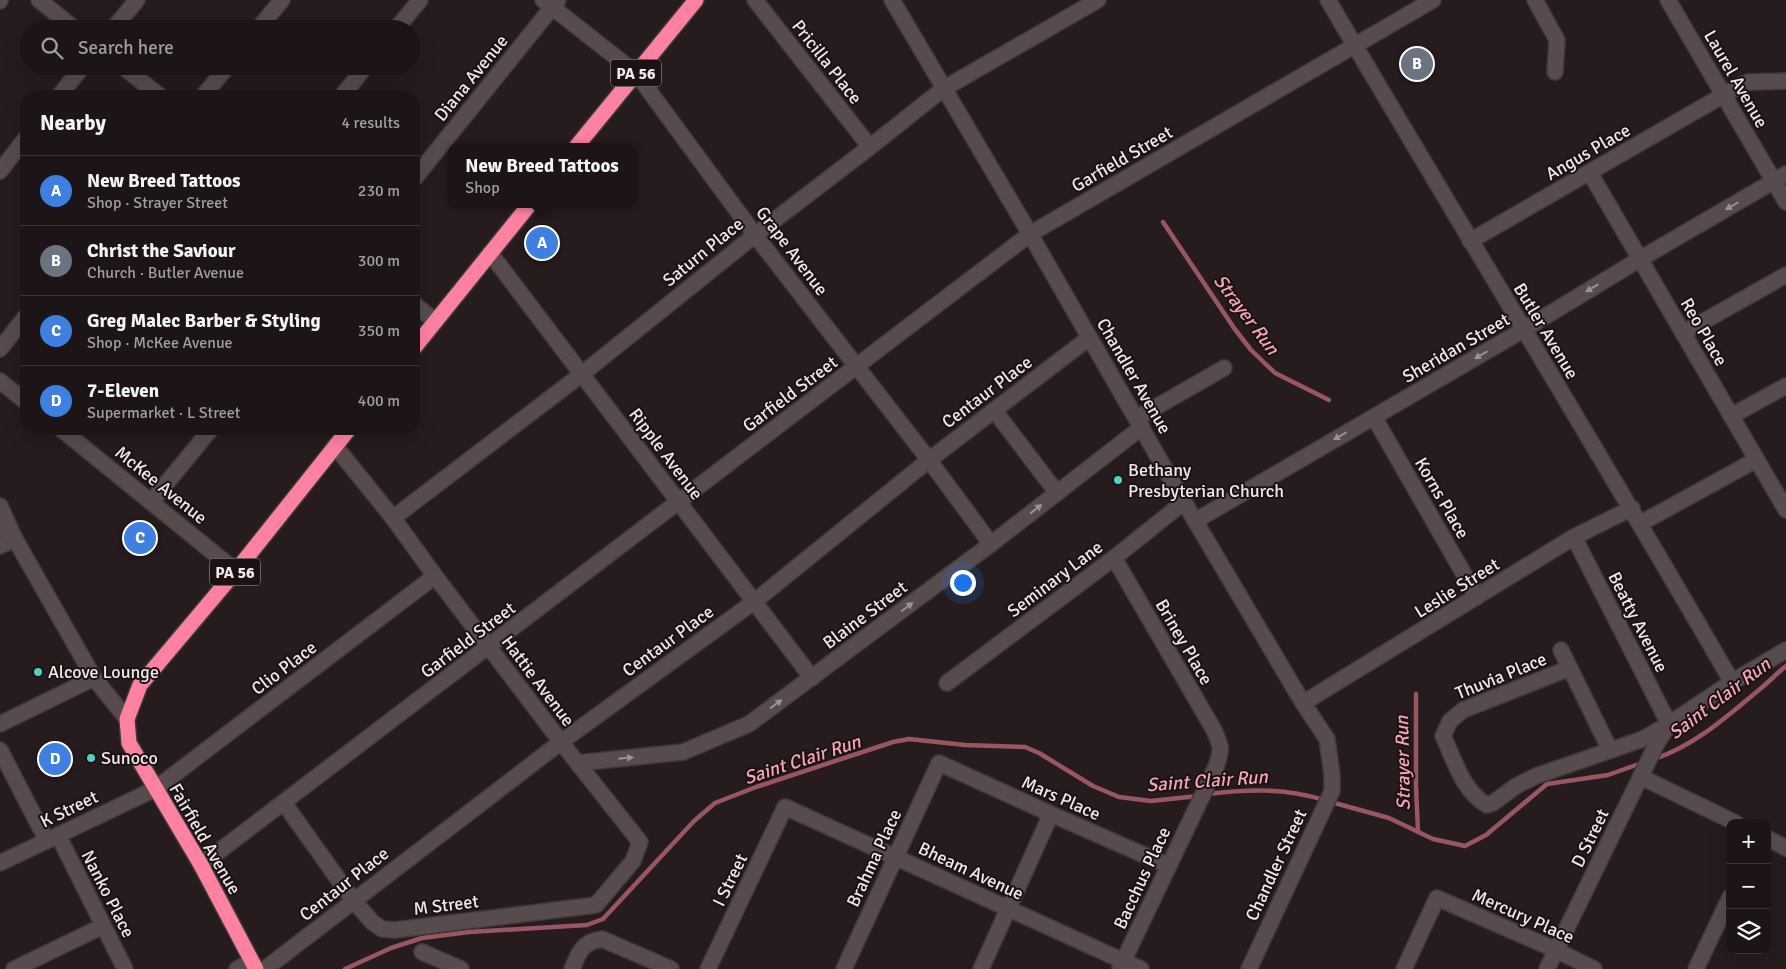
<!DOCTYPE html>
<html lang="en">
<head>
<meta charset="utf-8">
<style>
  body { margin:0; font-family:Signika,sans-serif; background:#251d1f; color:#f1f3f6 }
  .controls { position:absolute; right:15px; bottom:15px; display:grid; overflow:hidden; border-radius:10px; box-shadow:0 5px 20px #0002 }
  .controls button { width:45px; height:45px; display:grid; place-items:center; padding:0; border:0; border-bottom:1px solid #3a3335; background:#1c1416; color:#f1f3f6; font:25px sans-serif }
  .you { position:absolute; left:962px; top:582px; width:18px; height:18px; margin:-12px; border:4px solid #fff; border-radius:50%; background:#1a73e8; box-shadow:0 0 0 8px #1a73e833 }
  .badge { display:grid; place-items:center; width:32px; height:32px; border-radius:50%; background:#56cec4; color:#fff; font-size:16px; font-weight:700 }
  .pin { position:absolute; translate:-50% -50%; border:2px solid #fff; box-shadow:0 1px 5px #0006 }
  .popup { position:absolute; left:448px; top:143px; width:188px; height:65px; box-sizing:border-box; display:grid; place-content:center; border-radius:10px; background:#1c1416; filter:drop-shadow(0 1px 4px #0005); font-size:16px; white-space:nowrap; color:#a09ea1 }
  .popup b { font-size:19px; color:#f1f3f6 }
  .popup::after { content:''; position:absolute; left:50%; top:100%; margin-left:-10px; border:10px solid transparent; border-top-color:#1c1416 }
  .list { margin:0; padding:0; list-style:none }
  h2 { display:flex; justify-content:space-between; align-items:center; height:65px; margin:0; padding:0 20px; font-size:21px }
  h2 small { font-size:16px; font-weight:400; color:#a09ea1 }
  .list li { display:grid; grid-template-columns:32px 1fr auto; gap:15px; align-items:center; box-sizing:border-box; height:70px; padding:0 20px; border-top:1px solid #3a3335 }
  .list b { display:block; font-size:19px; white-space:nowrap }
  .list p { margin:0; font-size:16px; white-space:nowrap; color:#a09ea1 }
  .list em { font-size:16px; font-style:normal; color:#a09ea1 }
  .icon { flex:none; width:28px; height:28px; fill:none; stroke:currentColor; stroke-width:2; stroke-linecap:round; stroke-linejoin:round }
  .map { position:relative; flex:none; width:1786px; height:969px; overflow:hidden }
  .search { position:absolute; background:#1c1416; box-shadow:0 5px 20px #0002; left:20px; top:20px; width:400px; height:55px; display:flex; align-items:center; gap:12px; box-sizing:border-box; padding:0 18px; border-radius:28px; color:#a09ea1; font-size:19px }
  .panel { position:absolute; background:#1c1416; box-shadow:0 5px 20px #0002; left:20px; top:90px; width:400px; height:345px; border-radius:20px }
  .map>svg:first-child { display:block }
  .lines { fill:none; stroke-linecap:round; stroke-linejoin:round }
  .stream { stroke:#985665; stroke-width:4.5 }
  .minor-casing { stroke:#403839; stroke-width:18 }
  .highway-casing { stroke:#403839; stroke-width:18 }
  .minor { stroke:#574b4d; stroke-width:15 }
  .highway { stroke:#fd82a1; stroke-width:15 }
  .oneway { fill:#9b9193 }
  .poi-dot { fill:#56cec4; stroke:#1c1214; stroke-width:2 }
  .labels { text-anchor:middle; stroke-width:4; stroke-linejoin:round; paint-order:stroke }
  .shield { fill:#1c1214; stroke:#b0a7a9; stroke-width:1 }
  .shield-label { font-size:16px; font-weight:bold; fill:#efe7e9 }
  .street-label { font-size:18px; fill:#efe7e9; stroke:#1c1214 }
  .poi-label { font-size:18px; fill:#efe7e9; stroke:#1c1214; text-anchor:start }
  .water-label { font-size:19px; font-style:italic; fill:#f4a5b6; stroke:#1c1214 }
</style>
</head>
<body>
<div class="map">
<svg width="1786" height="969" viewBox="0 0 1786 969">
  <rect width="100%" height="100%" fill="#261b1d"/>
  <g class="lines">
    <g class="stream">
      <polyline points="1163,222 1234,328 1251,350 1275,373 1329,400"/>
      <polyline points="1416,694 1416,786 1418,832"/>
      <path d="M1654 759C1694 746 1728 716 1760 689 1769 682 1777 673 1786 666"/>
      <path d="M1208 794C1248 789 1285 788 1324 800"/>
      <polyline points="1331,802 1389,818 1433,839 1465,846 1486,835 1547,784 1608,775 1642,763"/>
      <polyline points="345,969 391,948 422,938 469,932 587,925 603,919 694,821 715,803 756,787 893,742 909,739 965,745 1025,747 1039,753 1093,786 1119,797 1151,801 1198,796"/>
    </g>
    <g class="minor-casing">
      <g id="minor">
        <polyline points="39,0 75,29"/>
        <polyline points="543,0 636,73 755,235 929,460 991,544"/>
        <polyline points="755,0 870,147"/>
        <polyline points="892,0 1030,234 1184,502 1303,703 1327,739 1332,775 1332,791 1249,969"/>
        <path d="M1328 0C1462 228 1600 453 1732 682"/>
        <polyline points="1535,0 1557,40 1555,72"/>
        <polyline points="1668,0 1786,202"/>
        <polyline points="0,1 0,0"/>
        <polyline points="113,29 137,0"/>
        <polyline points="258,29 282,0"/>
        <polyline points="396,29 420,0"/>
        <polyline points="122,66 160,96"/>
        <polyline points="59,96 83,66"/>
        <polyline points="203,96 228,66"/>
        <polyline points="342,96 366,66"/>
        <polyline points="0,171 26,138"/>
        <polyline points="1590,173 1786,510"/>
        <polyline points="414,179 558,0"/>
        <polyline points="1470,241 1741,85 1749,82 1786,81"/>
        <polyline points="490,253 812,678"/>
        <polyline points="414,304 435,321"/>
        <polyline points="1683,333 1786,275"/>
        <polyline points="0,349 26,316"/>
        <polyline points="0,381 26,402"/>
        <polyline points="994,410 1057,493"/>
        <polyline points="1731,416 1786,386"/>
        <polyline points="1374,417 1477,597"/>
        <polyline points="1137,418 1224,368"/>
        <polyline points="61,429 236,571"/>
        <polyline points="151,502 211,429"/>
        <polyline points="0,506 15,539 0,546"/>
        <polyline points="393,518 582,374 755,235 870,147 943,89 1098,0"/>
        <polyline points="1195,521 1523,330 1640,259 1786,174"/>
        <polyline points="1641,523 1756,460"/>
        <polyline points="0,526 15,539 94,678 127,719"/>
        <path d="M1114 558 1214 730C1222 748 1222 748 1216 767L1120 968"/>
        <polyline points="1561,650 1610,750"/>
        <path d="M1570 668 1463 710 1450 721 1443 736C1454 759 1463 792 1487 805L1493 803 1516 786 1536 776 1643 739 1669 724 1574 537"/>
        <polyline points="947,683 1114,558 1184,502"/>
        <polyline points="1303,703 1574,537 1632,508"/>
        <polyline points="0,724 94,678"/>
        <polyline points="0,750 47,841"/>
        <polyline points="578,763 683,752 749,724 991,544 1142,427"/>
        <polyline points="1641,777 1736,823"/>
        <polyline points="284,803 353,900 372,922 382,929 395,930 596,905 633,861 640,842 561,742 435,576 393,518 335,446"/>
        <polyline points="58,835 125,969"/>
        <polyline points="1767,838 1786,848"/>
        <polyline points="0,863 155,789 435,576"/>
        <polyline points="201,865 1030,234 1433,0"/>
        <polyline points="422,952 461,969"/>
        <polyline points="14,969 103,926"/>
        <polyline points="237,969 251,962"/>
        <polyline points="265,969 561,742 755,601 929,460 1089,338"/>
        <path d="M572 969C579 952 582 942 602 939L671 969"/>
        <polyline points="708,969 785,807 1141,969"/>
        <polyline points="844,969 939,763 1051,814 1169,866"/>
        <polyline points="981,969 1051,814"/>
        <polyline points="1404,969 1437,898 1556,950 1594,969"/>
        <polyline points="1547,969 1656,745 1669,724 1732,682 1786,650"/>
        <polyline points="1696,969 1730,897"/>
      </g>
    </g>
    <g class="highway-casing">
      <g id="highway">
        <polyline points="576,147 696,0"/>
        <polyline points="414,348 530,204"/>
        <polyline points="256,969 201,865 129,743 127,719 140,685 236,571 349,429"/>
      </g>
    </g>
    <use href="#minor" class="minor"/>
    <use href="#highway" class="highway"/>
  </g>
  <defs><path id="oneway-solid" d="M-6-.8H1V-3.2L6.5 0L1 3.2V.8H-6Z" transform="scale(1.25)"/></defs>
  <g class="oneway">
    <use href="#oneway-solid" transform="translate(1732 206) rotate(150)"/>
    <use href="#oneway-solid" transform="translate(1592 288) rotate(149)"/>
    <use href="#oneway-solid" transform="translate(1481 355) rotate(150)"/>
    <use href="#oneway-solid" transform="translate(1340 436) rotate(150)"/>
    <use href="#oneway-solid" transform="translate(1036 509) rotate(-38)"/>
    <use href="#oneway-solid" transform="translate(907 607) rotate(-37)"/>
    <use href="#oneway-solid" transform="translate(776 704) rotate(-36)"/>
    <use href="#oneway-solid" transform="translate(626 758) rotate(-6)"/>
  </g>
  <g class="poi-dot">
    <circle cx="1118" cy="480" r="5"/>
    <circle cx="38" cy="672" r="5"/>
    <circle cx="91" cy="758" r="5"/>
  </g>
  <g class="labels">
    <g class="shield">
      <rect x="611" y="59.5" width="50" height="27" rx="4"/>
      <rect x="210" y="558.5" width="50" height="27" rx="4"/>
    </g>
    <g class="shield-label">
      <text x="636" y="79">PA 56</text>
      <text x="235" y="578">PA 56</text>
    </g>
    <g class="street-label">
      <text transform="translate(827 62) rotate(52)" y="6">Pricilla Place</text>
      <text transform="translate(471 78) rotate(-51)" y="6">Diana Avenue</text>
      <text transform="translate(1736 79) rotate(60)" y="6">Laurel Avenue</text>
      <text transform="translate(1588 152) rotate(-30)" y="6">Angus Place</text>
      <text transform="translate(1122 159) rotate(-30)" y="6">Garfield Street</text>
      <text transform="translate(792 251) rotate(53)" y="6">Grape Avenue</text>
      <text transform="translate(703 252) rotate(-39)" y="6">Saturn Place</text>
      <text transform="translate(1546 331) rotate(59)" y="6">Butler Avenue</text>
      <text transform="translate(1704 332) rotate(60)" y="6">Reo Place</text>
      <text transform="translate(1456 348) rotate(-30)" y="6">Sheridan Street</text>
      <text transform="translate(1134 376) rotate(60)" y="6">Chandler Avenue</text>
      <text transform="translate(987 392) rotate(-37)" y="6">Centaur Place</text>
      <text transform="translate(790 394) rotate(-37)" y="6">Garfield Street</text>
      <text transform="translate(666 454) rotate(53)" y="6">Ripple Avenue</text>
      <text transform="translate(161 485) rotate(39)" y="6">McKee Avenue</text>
      <text transform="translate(1442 498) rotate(60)" y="6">Korns Place</text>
      <text transform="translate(1055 579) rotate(-37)" y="6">Seminary Lane</text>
      <text transform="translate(1457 588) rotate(-32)" y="6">Leslie Street</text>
      <text transform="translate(865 615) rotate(-37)" y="6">Blaine Street</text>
      <text transform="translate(1638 622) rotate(63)" y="6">Beatty Avenue</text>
      <text transform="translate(468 640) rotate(-37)" y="6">Garfield Street</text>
      <text transform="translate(668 641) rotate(-36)" y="6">Centaur Place</text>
      <text transform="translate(1184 642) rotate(60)" y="6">Briney Place</text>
      <text transform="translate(284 668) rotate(-37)" y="6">Clio Place</text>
      <text transform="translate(1501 676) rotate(-22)" y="6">Thuvia Place</text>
      <text transform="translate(538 681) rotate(53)" y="6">Hattie Avenue</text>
      <text transform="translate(1061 798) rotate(24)" y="6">Mars Place</text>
      <text transform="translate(69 809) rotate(-26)" y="6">K Street</text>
      <text transform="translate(1590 838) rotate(-64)" y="6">D Street</text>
      <text transform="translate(205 839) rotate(60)" y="6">Fairfield Avenue</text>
      <text transform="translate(874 858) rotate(-65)" y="6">Brahma Place</text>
      <text transform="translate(1276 865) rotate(-65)" y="6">Chandler Street</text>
      <text transform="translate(971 871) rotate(25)" y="6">Bheam Avenue</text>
      <text transform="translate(1142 878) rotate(-65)" y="6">Bacchus Place</text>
      <text transform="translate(730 880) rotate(-64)" y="6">I Street</text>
      <text transform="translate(344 884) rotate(-38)" y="6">Centaur Place</text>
      <text transform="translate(108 894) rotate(63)" y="6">Nanko Place</text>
      <text transform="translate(446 905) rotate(-7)" y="6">M Street</text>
      <text transform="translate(1523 916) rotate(24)" y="6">Mercury Place</text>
    </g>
    <g class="poi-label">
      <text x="1128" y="476">Bethany<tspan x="1128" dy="21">Presbyterian Church</tspan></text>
      <text x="48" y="678">Alcove Lounge</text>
      <text x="101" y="764">Sunoco</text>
    </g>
    <g class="water-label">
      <text transform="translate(1247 314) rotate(53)" y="7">Strayer Run</text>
      <text transform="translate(1719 698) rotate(-37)" y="7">Saint Clair Run</text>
      <text transform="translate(802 759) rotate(-18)" y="7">Saint Clair Run</text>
      <text transform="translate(1402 763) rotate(-91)" y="7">Strayer Run</text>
      <text transform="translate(1207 780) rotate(-4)" y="7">Saint Clair Run</text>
    </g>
  </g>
</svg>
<div class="controls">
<button>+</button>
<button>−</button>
<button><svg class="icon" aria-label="layers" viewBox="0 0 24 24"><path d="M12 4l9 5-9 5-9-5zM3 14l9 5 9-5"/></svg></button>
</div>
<div class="you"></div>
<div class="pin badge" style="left:542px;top:243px;background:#3f7fe0">A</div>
<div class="popup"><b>New Breed Tattoos</b>Shop</div>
<div class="pin badge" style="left:1417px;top:64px;background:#6b7280">B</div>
<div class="pin badge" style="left:140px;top:538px;background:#3f7fe0">C</div>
<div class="pin badge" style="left:55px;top:759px;background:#3f7fe0">D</div>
<div class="search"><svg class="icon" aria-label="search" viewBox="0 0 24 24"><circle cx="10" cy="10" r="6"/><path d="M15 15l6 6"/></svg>Search here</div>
<section class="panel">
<h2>Nearby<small>4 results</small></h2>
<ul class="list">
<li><span class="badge" style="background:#3f7fe0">A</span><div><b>New Breed Tattoos</b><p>Shop · Strayer Street</p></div><em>230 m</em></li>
<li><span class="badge" style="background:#6b7280">B</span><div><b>Christ the Saviour</b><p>Church · Butler Avenue</p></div><em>300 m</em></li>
<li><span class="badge" style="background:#3f7fe0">C</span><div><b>Greg Malec Barber &amp; Styling</b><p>Shop · McKee Avenue</p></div><em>350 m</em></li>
<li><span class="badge" style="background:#3f7fe0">D</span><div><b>7-Eleven</b><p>Supermarket · L Street</p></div><em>400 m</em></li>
</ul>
</section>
</div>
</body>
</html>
